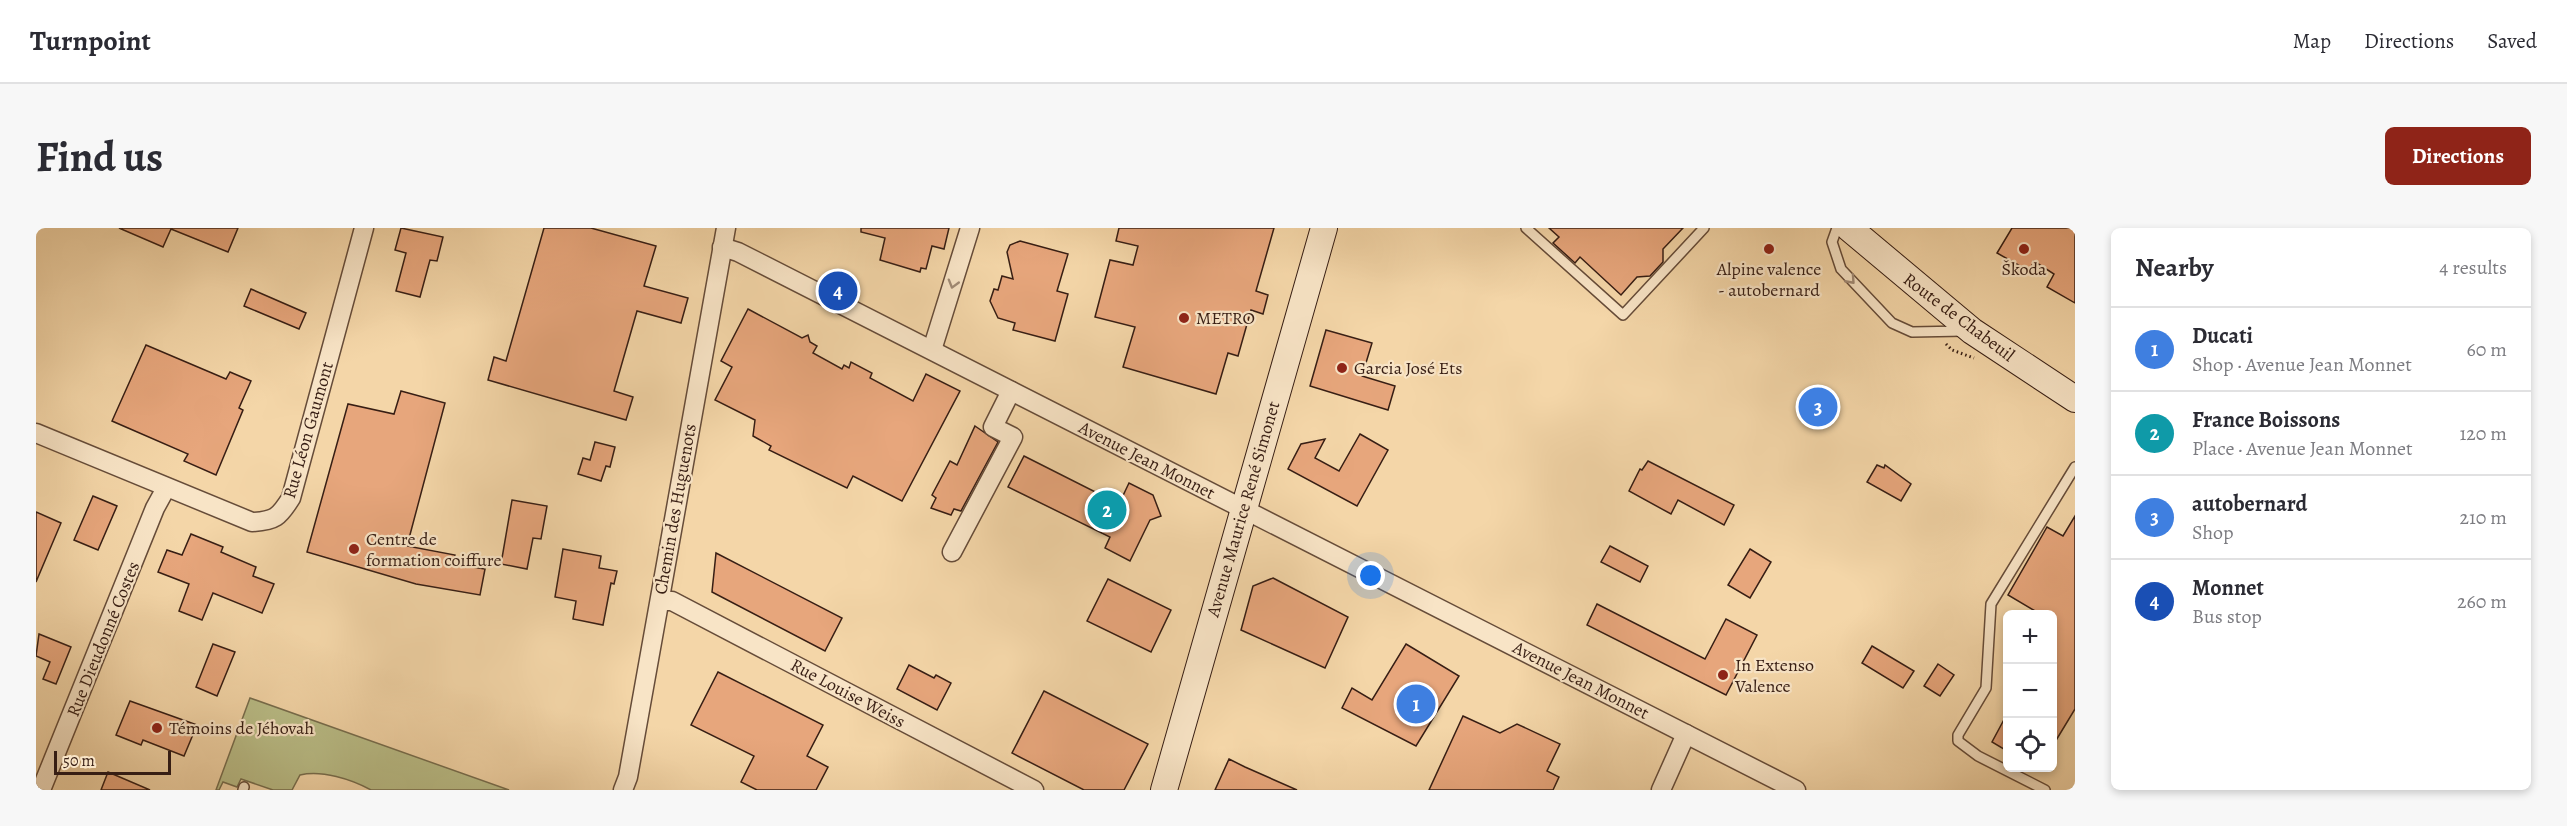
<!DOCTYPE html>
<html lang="en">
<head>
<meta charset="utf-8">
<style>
  body { margin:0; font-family:Alegreya,serif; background:#f7f7f7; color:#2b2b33 }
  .controls { position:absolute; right:18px; bottom:18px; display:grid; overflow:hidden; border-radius:9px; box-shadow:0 3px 9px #0003 }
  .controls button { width:54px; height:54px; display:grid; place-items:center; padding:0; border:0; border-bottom:2px solid #e1e1e2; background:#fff; color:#2b2b33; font:30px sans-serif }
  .scale { position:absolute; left:18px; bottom:15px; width:117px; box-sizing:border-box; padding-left:6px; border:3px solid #371e14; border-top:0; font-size:16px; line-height:21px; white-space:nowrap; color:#371e14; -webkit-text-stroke:4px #f8e4c6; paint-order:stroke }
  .you { position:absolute; left:1335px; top:348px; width:21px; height:21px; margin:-15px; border:4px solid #fff; border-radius:50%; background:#1a73e8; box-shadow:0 0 0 9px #1a73e833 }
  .badge { display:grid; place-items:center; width:39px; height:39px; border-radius:50%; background:#8f2418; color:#fff; font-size:20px; font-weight:700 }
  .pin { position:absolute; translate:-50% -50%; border:3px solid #fff; box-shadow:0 2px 6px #0006 }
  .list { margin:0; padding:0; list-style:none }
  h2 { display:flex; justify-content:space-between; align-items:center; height:78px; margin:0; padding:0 24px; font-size:26px }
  h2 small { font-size:20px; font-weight:400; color:#7c7c81 }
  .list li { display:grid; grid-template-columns:39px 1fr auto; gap:18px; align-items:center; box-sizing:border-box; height:84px; padding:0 24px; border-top:2px solid #e1e1e2 }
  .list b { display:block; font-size:22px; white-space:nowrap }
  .list p { margin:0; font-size:20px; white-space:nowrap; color:#7c7c81 }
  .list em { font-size:20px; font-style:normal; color:#7c7c81 }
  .icon { flex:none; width:33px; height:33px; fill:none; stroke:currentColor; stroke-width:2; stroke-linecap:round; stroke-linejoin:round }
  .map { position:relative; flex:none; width:2039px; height:562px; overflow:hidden; border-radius:9px }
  header { display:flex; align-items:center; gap:36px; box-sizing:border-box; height:84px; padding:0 30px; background:#fff; border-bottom:2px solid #e1e1e2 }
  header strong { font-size:28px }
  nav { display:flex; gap:33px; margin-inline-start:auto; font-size:21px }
  .intro { display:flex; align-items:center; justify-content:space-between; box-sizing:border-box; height:144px; padding:0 36px }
  h1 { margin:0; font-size:42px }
  .button { padding:15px 27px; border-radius:9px; background:#8f2418; color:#fff; font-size:21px; font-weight:700 }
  main { display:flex; gap:36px; padding:0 36px }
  aside { flex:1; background:#fff; border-radius:9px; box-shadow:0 3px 9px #0003 }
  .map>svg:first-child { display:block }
  .green { fill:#babe88; stroke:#786e4e; stroke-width:1.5 }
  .building { fill:#e7a67c; stroke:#371e14; stroke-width:1.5 }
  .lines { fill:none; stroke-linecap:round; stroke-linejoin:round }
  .lane-casing { stroke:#664c39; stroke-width:12 }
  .street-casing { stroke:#664c39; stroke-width:21 }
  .secondary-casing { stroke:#371e14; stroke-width:28 }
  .path { stroke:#371e14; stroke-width:3; stroke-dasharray:1.5 3; stroke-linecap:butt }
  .lane { stroke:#f8e4c6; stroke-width:9 }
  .street { stroke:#f8e4c6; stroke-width:18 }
  .secondary { stroke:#f8e4c6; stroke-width:26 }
  .oneway { stroke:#a18b76 }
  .poi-dot { fill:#8f2418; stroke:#f8e4c6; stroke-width:2 }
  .labels { text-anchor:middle; stroke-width:4.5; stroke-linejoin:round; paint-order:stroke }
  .poi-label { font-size:18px; fill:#371e14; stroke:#f8e4c6; text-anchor:start }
  .street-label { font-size:18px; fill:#371e14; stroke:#f8e4c6 }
</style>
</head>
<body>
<header>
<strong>Turnpoint</strong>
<nav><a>Map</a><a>Directions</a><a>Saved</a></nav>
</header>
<div class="intro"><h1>Find us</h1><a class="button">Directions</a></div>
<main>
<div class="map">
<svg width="2039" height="562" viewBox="0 0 2039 562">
  <rect width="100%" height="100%" fill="#f4d6a8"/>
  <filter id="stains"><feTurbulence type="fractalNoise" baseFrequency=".00333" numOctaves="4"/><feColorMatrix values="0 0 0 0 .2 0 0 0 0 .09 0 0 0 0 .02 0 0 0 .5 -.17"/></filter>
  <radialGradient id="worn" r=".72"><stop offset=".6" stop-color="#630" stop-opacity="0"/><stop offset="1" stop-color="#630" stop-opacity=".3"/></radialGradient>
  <path class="green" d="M214 470 473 562H335C315 551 286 542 264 547L256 562H237L205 551 201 559 187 554 183 562H180Z"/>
  <g class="building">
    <polygon points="83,0 202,0 192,24 135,1 127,19"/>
    <polygon points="365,0 407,9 401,33 394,32 384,69 360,63 370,25 359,22"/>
    <polygon points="508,0 555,0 620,18 608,58 652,70 645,95 601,83 578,163 597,169 590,192 452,152 458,129 470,133"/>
    <polygon points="825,0 913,0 908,21 896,18 890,41 885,40 884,44 844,32 849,10 825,4"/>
    <polygon points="1083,0 1238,0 1220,63 1232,67 1227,86 1215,82 1202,128 1192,125 1180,166 1087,139 1099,99 1059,89 1074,32 1097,37 1102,18 1080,13"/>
    <polygon points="1513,0 1647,0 1627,21 1627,34 1614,48 1601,49 1585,67 1544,29 1539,35 1517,15 1523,9"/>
    <polygon points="1976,0 2039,0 2039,75 2011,59 2018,46 1998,33 1993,43 1961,25"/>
    <polygon points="984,13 1032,26 1021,63 1032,66 1019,113 977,102 979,95 962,90 954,73 958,61 962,62 966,48 977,51 971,24 974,17"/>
    <polygon points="215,61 270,85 263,101 208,78"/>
    <polygon points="712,81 766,110 772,107 774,114 781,118 777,125 806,141 808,137 813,140 815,134 836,145 834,150 877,173 890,146 924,163 866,273 817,248 811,260 733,222 735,218 717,208 719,192 679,172 696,139 685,133"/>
    <polygon points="1290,102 1336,115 1326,148 1359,158 1352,182 1274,158"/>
    <polygon points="110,117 190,151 194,144 215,153 203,180 207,182 180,247 148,233 152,226 76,193"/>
    <polygon points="365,163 409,175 371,318 419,327 418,336 449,341 444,367 380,356 271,324 312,176 358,186"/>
    <polygon points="939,198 962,214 948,240 925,283 918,281 915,287 895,280 900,270 896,267 914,233 921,237"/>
    <polygon points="1324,206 1352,222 1321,278 1252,241 1265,216 1289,211 1279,230 1303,243"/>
    <polygon points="559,214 579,219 574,239 570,238 565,253 542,246 547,230 554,232"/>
    <polygon points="988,228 1083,276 1093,255 1117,267 1125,288 1114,292 1094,333 1069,320 1074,309 972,259"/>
    <polygon points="1612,233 1698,277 1688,297 1642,272 1635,286 1593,263 1604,241 1606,242"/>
    <polygon points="1841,237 1848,240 1849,237 1875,256 1865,273 1831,254"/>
    <polygon points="57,268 81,278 62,322 38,312"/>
    <polygon points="476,272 511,278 505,311 497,310 491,341 465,336"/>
    <polygon points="0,284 25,295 0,354"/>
    <polygon points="2039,288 2039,481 2016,519 2016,387 2006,387 1972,367 2011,299 2027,308"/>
    <polygon points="155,306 187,319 185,324 220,339 217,348 238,356 226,385 177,365 166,392 143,383 153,356 122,344 131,322 146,327"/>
    <polygon points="1574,318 1612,338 1604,354 1565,334"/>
    <polygon points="527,321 565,328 563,340 581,343 578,356 575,355 567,397 537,391 540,373 519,369"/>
    <polygon points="1714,321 1735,334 1714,370 1692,357"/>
    <polygon points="680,325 806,390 789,423 676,364"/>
    <polygon points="1237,350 1312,389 1289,440 1205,402 1217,358"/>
    <polygon points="1072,351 1135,382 1115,424 1051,393"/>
    <polygon points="1561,376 1669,431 1690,391 1721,407 1690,467 1551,397"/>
    <polygon points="3,406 35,419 20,456 7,451 14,434 0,428"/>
    <polygon points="177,416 199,424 181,468 160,459"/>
    <polygon points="1370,416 1423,448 1380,518 1306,480 1316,460 1336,472"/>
    <polygon points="1836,418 1878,443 1867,460 1826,435"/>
    <polygon points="1902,436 1918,447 1904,468 1888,458"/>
    <polygon points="873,437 898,450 900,447 915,455 901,482 861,461"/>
    <polygon points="682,444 787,497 771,528 792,539 780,562 721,562 705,554 718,528 655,497"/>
    <polygon points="1008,463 1112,516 1088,562 1048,562 976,525"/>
    <polygon points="94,473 161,497 148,528 107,512 105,517 80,507"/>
    <polygon points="1971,486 1971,523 1956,514"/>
    <polygon points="1427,488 1464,505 1481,496 1524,516 1511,543 1523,549 1517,562 1393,562"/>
    <polygon points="1193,531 1209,539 1261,562 1179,562"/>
    <polygon points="72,544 114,562 65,562"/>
  </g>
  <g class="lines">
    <g class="lane-casing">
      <g id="lane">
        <polyline points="1490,0 1587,87 1668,0"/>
        <polyline points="1801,0 1796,14 1805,41 1856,95 1876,104 1928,103"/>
        <polyline points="207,562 208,559"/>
        <polyline points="2009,562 1942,528 1922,513 1922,507 1950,460 1955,376 2039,239"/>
      </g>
    </g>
    <g class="street-casing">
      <g id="street">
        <polyline points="686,19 702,24 1760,562"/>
        <polyline points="896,122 934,0"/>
        <path d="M0 205 216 294C239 293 243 289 255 270L328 0"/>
        <polyline points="916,324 977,209 957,199 975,163"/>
        <polyline points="624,373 636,373 998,562"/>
        <polyline points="5,562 119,280 130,260"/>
        <polyline points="587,562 592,549 690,0"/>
        <polyline points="1625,562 1650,506"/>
      </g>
    </g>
    <g class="secondary-casing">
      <g id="secondary">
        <polyline points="1813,0 1936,103 2039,171"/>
        <polyline points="1128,562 1288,0"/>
      </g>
    </g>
    <polyline class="path" points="1910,116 1916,122 1938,130"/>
    <use href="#lane" class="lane"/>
    <use href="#street" class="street"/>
    <use href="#secondary" class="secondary"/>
  </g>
  <defs><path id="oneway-chevron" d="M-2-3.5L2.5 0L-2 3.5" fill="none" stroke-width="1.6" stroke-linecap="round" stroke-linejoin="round" transform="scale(1.5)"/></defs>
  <g class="oneway">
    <use href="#oneway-chevron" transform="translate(1815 52) rotate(48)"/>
    <use href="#oneway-chevron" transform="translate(917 56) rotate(106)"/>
  </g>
  <g class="poi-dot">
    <circle cx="1733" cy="21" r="6"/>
    <circle cx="1988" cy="21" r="6"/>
    <circle cx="1148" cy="90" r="6"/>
    <circle cx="1306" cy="140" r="6"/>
    <circle cx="318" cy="321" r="6"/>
    <circle cx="1687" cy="447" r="6"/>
    <circle cx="121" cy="500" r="6"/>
  </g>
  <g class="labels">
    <g class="poi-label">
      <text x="1733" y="47" text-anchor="middle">Alpine valence<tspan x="1733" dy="21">- autobernard</tspan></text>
      <text x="1988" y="47" text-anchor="middle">Škoda</text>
      <text x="1160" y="96">METRO</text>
      <text x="1318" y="146">Garcia José Ets</text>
      <text x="330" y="317">Centre de<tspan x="330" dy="21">formation coiffure</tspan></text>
      <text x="1699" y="443">In Extenso<tspan x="1699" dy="21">Valence</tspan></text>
      <text x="133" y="506">Témoins de Jéhovah</text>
    </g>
    <g class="street-label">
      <text transform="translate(1923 89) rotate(37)" y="6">Route de Chabeuil</text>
      <text transform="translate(272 202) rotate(-74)" y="6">Rue Léon Gaumont</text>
      <text transform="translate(1111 232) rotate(27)" y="6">Avenue Jean Monnet</text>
      <text transform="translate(639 281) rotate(-80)" y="6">Chemin des Huguenots</text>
      <text transform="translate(1207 281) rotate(-74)" y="6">Avenue Maurice René Simonet</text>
      <text transform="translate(67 411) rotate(-68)" y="6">Rue Dieudonné Costes</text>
      <text transform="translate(1545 452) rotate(27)" y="6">Avenue Jean Monnet</text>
      <text transform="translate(812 465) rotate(28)" y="6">Rue Louise Weiss</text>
    </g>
  </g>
  <rect width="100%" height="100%" filter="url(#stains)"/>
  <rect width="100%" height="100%" fill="url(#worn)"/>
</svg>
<div class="controls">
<button>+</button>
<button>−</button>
<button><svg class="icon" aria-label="locate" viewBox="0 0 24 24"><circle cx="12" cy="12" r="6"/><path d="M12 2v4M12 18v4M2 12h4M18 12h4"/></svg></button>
</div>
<div class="scale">50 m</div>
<div class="you"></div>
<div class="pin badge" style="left:1380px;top:476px;background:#3f7fe0">1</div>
<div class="pin badge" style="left:1071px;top:282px;background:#0f9aa8">2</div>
<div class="pin badge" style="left:1782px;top:179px;background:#3f7fe0">3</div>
<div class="pin badge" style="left:802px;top:63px;background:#1a4fb4">4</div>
</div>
<aside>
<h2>Nearby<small>4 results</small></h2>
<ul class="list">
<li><span class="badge" style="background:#3f7fe0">1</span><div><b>Ducati</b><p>Shop · Avenue Jean Monnet</p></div><em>60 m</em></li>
<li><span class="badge" style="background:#0f9aa8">2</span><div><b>France Boissons</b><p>Place · Avenue Jean Monnet</p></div><em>120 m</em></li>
<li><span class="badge" style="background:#3f7fe0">3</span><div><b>autobernard</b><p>Shop</p></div><em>210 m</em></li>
<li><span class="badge" style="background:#1a4fb4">4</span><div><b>Monnet</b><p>Bus stop</p></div><em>260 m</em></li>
</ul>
</aside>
</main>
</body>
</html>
